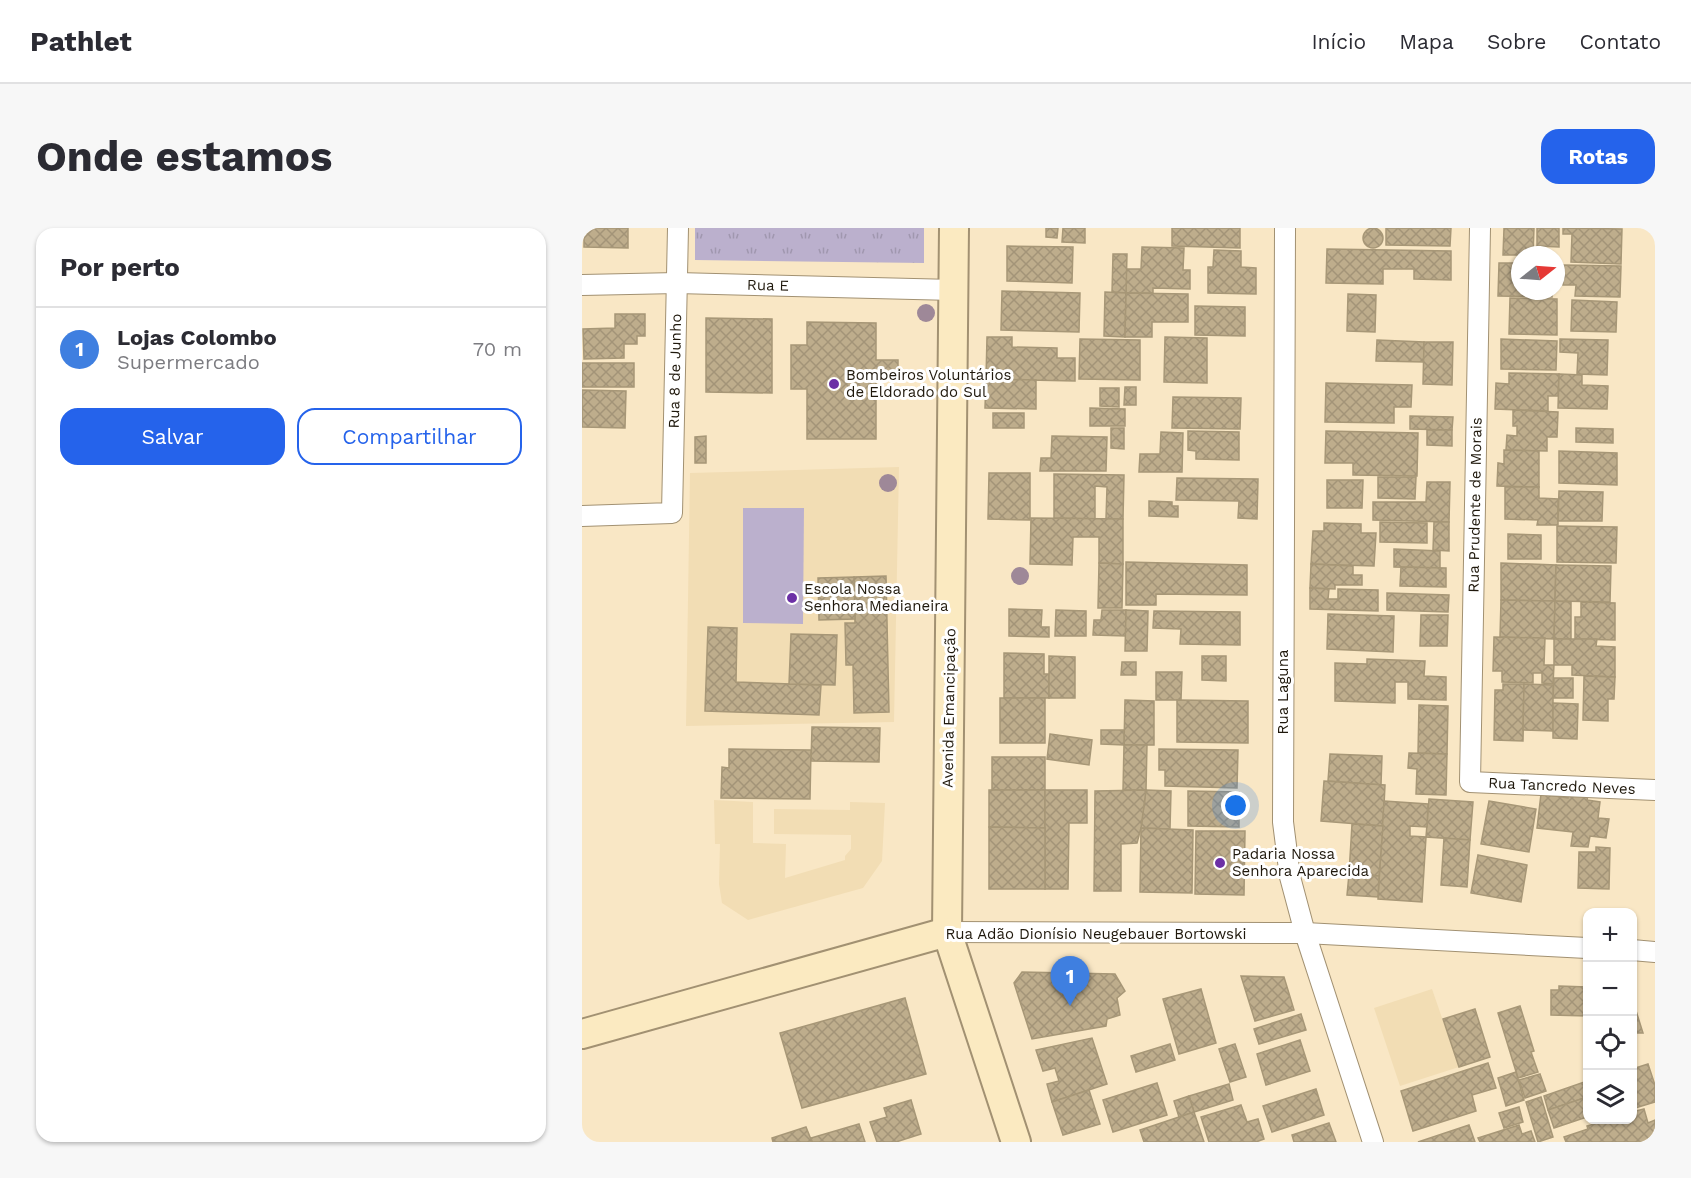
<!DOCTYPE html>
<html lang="pt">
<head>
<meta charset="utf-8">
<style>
  body { margin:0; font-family:"Work Sans",sans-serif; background:#f7f7f7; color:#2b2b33 }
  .controls { position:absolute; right:18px; bottom:18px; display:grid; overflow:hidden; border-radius:12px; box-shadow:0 2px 4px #0004 }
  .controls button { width:54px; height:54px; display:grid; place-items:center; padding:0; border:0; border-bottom:2px solid #e1e1e2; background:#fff; color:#2b2b33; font:30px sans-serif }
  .compass { position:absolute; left:929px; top:18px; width:54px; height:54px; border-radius:50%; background:#fff; box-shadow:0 2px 4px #0004; rotate:73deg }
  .you { position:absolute; left:654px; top:578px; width:21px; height:21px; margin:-15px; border:4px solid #fff; border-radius:50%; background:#1a73e8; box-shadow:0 0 0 9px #1a73e833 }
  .badge { display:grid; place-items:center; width:39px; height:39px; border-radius:50%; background:#2563eb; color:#fff; font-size:20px; font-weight:700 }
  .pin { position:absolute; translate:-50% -50px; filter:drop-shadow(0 2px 3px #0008) }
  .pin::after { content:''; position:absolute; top:32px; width:21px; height:18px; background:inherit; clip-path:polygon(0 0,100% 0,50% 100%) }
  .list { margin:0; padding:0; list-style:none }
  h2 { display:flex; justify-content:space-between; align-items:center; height:78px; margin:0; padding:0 24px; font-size:26px }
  h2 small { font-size:20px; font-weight:400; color:#7c7c81 }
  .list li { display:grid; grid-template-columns:39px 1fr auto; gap:18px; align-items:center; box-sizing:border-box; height:84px; padding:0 24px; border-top:2px solid #e1e1e2 }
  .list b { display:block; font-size:22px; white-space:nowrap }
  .list p { margin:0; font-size:20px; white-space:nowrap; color:#7c7c81 }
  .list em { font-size:20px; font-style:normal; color:#7c7c81 }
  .actions { display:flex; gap:12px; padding:18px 24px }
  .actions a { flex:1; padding:14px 0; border:2px solid #2563eb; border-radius:18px; text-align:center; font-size:21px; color:#2563eb }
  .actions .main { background:#2563eb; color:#fff }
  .icon { flex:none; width:33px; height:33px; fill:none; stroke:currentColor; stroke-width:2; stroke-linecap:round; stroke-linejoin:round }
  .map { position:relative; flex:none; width:1073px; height:914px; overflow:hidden; border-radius:18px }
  header { display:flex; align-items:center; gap:36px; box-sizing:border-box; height:84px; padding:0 30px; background:#fff; border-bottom:2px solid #e1e1e2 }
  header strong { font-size:28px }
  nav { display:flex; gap:33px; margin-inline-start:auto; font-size:21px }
  .intro { display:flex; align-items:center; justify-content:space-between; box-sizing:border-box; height:144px; padding:0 36px }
  h1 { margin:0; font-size:42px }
  .button { padding:15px 27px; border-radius:18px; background:#2563eb; color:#fff; font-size:21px; font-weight:700 }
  main { display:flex; gap:36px; padding:0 36px }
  aside { flex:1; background:#fff; border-radius:18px; box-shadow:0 2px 4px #0004 }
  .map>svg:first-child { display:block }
  .built { fill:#f2ddb4 }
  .grass { fill:url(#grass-tufts) }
  .pitch { fill:#bbb0cd }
  .building { fill:url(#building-cross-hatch); stroke:#a79777; stroke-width:1.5 }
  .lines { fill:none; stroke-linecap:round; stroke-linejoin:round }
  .street-casing { stroke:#a29172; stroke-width:22 }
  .secondary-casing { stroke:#a29172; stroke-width:32 }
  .street { stroke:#fff; stroke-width:20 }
  .secondary { stroke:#fbeac1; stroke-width:28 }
  .tree { fill:#9e8898 }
  .poi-dot { fill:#6c30a6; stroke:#fff; stroke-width:2 }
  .labels { text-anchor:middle; stroke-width:6; stroke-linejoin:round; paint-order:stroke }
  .street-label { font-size:15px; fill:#1f180c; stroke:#fff }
  .poi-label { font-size:15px; fill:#1f180c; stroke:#fff; text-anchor:start }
</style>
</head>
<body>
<header>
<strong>Pathlet</strong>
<nav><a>Início</a><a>Mapa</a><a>Sobre</a><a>Contato</a></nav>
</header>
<div class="intro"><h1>Onde estamos</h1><a class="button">Rotas</a></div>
<main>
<aside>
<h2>Por perto<small></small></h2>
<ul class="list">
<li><span class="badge" style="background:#3f7fe0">1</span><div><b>Lojas Colombo</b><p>Supermercado</p></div><em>70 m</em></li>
</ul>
<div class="actions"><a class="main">Salvar</a><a>Compartilhar</a></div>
</aside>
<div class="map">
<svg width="1073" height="914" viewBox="0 0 1073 914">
  <defs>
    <pattern id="grass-tufts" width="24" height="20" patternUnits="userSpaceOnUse" patternTransform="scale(1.5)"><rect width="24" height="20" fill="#bbb0cd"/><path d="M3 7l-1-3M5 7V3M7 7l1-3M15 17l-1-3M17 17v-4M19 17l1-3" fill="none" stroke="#a097af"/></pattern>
    <pattern id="building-cross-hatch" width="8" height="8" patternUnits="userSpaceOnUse" patternTransform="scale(1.5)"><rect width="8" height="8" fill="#bead8c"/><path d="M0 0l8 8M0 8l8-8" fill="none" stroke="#a39478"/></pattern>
  </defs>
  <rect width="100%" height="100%" fill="#f9e7c5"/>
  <g class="built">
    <polygon points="317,239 312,494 104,498 108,245"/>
    <polygon points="132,572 171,574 171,615 204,616 203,650 263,632 263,628 269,621 269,607 192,606 192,581 268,582 268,574 303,575 300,633 281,660 166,692 140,675 137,656 138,616 133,616"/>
    <polygon points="850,761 877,839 818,858 792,780"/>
  </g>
  <polygon class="grass" points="113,0 342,0 342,35 113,32"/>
  <polygon class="pitch" points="161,280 222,280 221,396 161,395"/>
  <g class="building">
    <circle cx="791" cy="10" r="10"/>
    <polygon points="2,0 46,0 46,20 2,19"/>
    <polygon points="464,0 476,0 475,10 464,9"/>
    <polygon points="481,0 503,0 503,15 480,14"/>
    <polygon points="590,0 658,0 658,20 590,18"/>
    <polygon points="804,0 869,0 868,18 804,17"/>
    <polygon points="922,0 952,0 951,27 921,27"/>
    <polygon points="955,0 977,0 977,19 955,18"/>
    <polygon points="981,0 1040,1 1039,36 989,34 990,6 981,6"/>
    <polygon points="425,18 491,19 490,55 425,53"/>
    <polygon points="560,19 602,20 601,42 608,42 608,61 571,60 571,65 544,65 544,41 559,41"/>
    <polygon points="745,21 869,23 869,52 832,51 832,41 801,41 801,56 744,55"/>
    <polygon points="632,22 659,23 659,39 674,40 674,66 626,65 626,39 631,39"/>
    <polygon points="531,26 545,26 544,65 530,64"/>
    <polygon points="917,35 938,35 938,63 970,63 970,69 916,68"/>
    <polygon points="981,37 1039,38 1038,69 993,68 994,57 981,57"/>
    <polygon points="420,63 498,65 497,104 419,102"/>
    <polygon points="523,64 544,65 543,109 522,108"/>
    <polygon points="544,65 606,66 606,94 570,94 570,109 543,109"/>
    <polygon points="766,66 794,67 793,104 765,103"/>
    <polygon points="928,70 975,71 975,107 927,106"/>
    <polygon points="990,72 1035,74 1034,104 989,103"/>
    <polygon points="613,78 663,79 663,108 613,107"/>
    <polygon points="33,86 63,86 63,108 55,108 55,116 42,116 42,130 2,131 1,101 33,100"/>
    <polygon points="124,90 190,91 190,165 124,164"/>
    <polygon points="225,94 294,95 294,132 316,132 316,152 294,152 294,211 225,211 225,161 209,161 209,117 225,117"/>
    <polygon points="405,109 430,109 430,119 475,120 475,130 493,130 493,153 404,151"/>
    <polygon points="583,109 625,110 625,155 582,154"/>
    <polygon points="498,111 558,112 558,152 497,151"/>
    <polygon points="919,111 975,113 974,142 919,141"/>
    <polygon points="978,111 1026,112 1025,147 995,146 996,125 978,124"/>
    <polygon points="795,112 842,114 842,134 794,133"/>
    <polygon points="842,114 871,114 870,157 841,156"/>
    <rect x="0" y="135" width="52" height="24"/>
    <polygon points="927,145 977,146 976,168 966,168 966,183 913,181 914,155 927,156"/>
    <polygon points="977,146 1000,147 1000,157 1026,158 1025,181 976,180"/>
    <polygon points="404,151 454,152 454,181 403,180"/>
    <polygon points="744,155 830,157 829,179 812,179 812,195 743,194"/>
    <polygon points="543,159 554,159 554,177 542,177"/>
    <polygon points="518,160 537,160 537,179 518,178"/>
    <polygon points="0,162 44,163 43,200 0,199"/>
    <polygon points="591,169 659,170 658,201 590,200"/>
    <polygon points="508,180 543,181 543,198 508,198"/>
    <polygon points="931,182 976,184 975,209 965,209 965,223 924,222 925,207 935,208 935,198 931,198"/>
    <rect x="411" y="185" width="31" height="15"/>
    <polygon points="828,188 871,189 870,202 828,201"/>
    <polygon points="529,200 542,200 542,221 529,220"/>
    <polygon points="994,200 1031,201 1031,215 994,214"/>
    <polygon points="845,202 870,202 870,218 845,217"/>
    <polygon points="606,203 657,204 657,232 614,231 614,223 606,222"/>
    <polygon points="744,203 836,205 835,248 771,247 771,235 743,235"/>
    <polygon points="579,204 601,205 600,244 557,244 558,226 578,226"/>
    <polygon points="124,208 124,235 113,235 113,209"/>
    <polygon points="470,208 525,209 524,243 458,243 459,230 469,230"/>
    <polygon points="922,222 957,223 957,259 915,258 916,235 922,236"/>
    <polygon points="977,223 1035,225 1035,257 977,255"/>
    <polygon points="407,245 448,245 448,292 406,291"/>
    <polygon points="472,246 542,247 541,291 524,291 525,259 513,258 513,291 472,290"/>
    <polygon points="796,249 834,249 833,271 796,270"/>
    <polygon points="595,250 676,251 675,291 656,290 657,273 594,272"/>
    <polygon points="745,252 781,252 780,280 745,280"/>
    <polygon points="845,254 868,254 867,294 791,292 791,274 844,274"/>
    <polygon points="923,259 957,259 957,270 976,271 976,297 955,297 956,292 923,291"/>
    <polygon points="977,263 1021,264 1020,293 976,293"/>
    <polygon points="567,273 590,274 590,278 596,278 596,289 567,288"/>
    <polygon points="449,290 541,291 541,336 517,335 517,309 491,309 490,337 448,336"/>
    <polygon points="798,294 845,295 845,315 798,314"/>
    <polygon points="852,294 867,294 867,323 851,322"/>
    <polygon points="742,295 779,296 779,305 794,305 792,338 729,336 731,303 742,303"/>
    <polygon points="975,298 1035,299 1034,335 975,334"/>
    <polygon points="926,306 959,307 959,331 926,331"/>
    <polygon points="812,321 858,323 858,340 812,339"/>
    <polygon points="544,334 665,337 665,367 574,366 574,377 544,377"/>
    <polygon points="517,335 541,336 540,380 516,380"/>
    <polygon points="919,335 974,337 973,373 919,372"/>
    <polygon points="729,336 771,338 771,347 780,347 780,357 753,357 753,361 728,360"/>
    <polygon points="974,337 1029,338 1028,374 973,373"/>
    <polygon points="819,339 864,340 864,359 818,358"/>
    <polygon points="304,348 307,484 272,485 271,437 264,437 263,395 273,395 272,349"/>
    <polygon points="272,349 273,391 237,392 236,350"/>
    <polygon points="728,360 747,361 746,371 756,371 756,361 796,362 796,383 728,381"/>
    <polygon points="805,365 867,367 866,384 805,382"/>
    <polygon points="919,372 973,373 972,411 918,409"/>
    <polygon points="973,373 989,374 989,411 972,411"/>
    <polygon points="999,374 1033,375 1033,412 993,411 993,389 999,389"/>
    <polygon points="427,381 460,382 459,399 467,399 467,409 427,408"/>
    <polygon points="474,382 504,383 504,408 473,408"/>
    <polygon points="520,382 544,382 544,408 511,407 512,392 519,392"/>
    <polygon points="544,382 566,383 565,423 543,423"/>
    <polygon points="572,383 658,384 658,417 598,416 599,401 571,400"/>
    <polygon points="746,386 812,388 811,424 745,421"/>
    <polygon points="839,387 866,387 865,418 838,418"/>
    <polygon points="126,399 155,400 154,454 239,457 237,487 123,483"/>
    <polygon points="209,406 255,407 253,457 207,456"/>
    <polygon points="912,409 963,410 962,437 972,437 971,456 960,455 960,445 951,445 951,455 920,454 920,443 911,443"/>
    <polygon points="972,411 1015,411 1014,418 1033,419 1033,449 990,447 990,437 972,437"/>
    <polygon points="422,425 462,426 462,446 467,446 467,470 422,470"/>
    <polygon points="467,428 493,429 493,470 467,470"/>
    <polygon points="620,428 644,428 644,453 620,452"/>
    <polygon points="785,431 843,433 842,448 864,449 864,472 826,471 826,454 813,454 813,475 753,473 753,435 785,436"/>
    <polygon points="540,434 554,434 554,447 539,447"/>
    <polygon points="574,444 600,444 599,472 574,472"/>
    <polygon points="1002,448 1033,449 1032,471 1026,471 1026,493 1001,492"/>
    <polygon points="972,450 991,450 991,470 971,470"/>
    <polygon points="921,456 942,456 941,513 912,512 913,462 921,462"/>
    <polygon points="942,456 971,457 971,503 941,502"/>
    <rect x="418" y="470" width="45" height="45"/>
    <polygon points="543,472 572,473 572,517 542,517"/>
    <polygon points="595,472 666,473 666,515 595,514"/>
    <polygon points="971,475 996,476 995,511 971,510"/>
    <polygon points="837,477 866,478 865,526 836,525"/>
    <polygon points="230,499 298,500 297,534 229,533"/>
    <polygon points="519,502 542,502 542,517 519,516"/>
    <polygon points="468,506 510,512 507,537 465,531"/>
    <polygon points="542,517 565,517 564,562 541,562"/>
    <polygon points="147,521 229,522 228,571 139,570 140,539 147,540"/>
    <polygon points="577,521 656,522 655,560 583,558 583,542 577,542"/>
    <polygon points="827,525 865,526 864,567 834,566 835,541 826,540"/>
    <polygon points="748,526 800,528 799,557 746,553"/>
    <rect x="410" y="529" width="53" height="33"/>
    <polygon points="742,553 803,557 801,598 739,593"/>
    <polygon points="407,562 463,562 463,600 407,599"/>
    <polygon points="463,562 505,562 505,595 487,595 486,661 463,661"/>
    <polygon points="564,562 589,563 588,601 559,600"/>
    <polygon points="564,562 559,600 555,615 539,616 539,663 512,663 513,563"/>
    <polygon points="606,563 657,564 657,599 606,598"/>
    <polygon points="987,565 1006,567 1005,572 1018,574 1016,590 1027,591 1024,610 1008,608 1006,619 989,618 991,604 955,600 959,566 986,570"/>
    <polygon points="847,571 891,574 888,612 844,609"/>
    <polygon points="802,573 846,576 845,599 828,598 828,608 844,609 840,674 796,671"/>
    <polygon points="907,573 954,581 947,624 899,616"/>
    <polygon points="770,596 801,598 797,648 767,646"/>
    <polygon points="407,599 463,600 463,661 407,661"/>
    <polygon points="559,600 611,602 610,665 558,664"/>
    <polygon points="614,603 663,603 662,667 613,666"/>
    <polygon points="862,610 888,612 885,659 859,657"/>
    <polygon points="1014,619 1028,620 1027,661 996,660 997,624 1014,624"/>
    <polygon points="896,627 945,637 939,674 889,665"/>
    <polygon points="767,646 797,648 796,669 765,667"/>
    <polygon points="440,744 533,746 543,763 535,770 538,787 525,791 524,798 450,811 432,755"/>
    <polygon points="659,748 702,749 712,782 673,793"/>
    <polygon points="977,758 1005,759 1005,788 969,787 969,762 977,762"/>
    <polygon points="619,761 634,815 597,826 581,771"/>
    <polygon points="323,770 344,846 220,880 198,805"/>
    <polygon points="1050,770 1061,805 1050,805"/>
    <polygon points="938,778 952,823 949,824 956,844 936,850 916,785"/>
    <polygon points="893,781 908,829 877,839 861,791"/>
    <polygon points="719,786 724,802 677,816 672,801"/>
    <polygon points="510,810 525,856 470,874 465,856 477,853 473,840 461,843 454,822"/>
    <polygon points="718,812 728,843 684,857 675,826"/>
    <polygon points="588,816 593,832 554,844 549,828"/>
    <polygon points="653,816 664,849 648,854 637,821"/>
    <polygon points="906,835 914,860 890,867 894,883 831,903 819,863"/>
    <polygon points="1066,836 1073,857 1073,874 1050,881 1050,841"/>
    <polygon points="934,844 942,872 924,878 916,850"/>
    <polygon points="958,846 964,863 943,870 937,852"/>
    <polygon points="1005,853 1005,869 966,882 962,868"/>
    <polygon points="575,855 585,887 531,904 521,872"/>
    <polygon points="647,856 651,872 612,884 607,868"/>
    <polygon points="734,861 742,887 690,904 681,878"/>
    <polygon points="507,862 518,896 481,907 470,874"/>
    <polygon points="607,868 612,884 597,889 592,873"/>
    <polygon points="959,869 971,909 956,914 944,874"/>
    <polygon points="1005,869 1005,889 972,900 966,882"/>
    <polygon points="329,872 339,906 314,914 295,914 288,894 305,889 302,880"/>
    <polygon points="659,877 665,894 676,891 682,911 674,914 627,914 619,889"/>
    <polygon points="937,879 941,894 922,900 917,885"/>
    <polygon points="1062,881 1066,895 1073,892 1073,914 984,914 982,909 1006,901 1005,898 1026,892 1050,892 1050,884"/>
    <polygon points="612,884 622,914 562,914 558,902"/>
    <polygon points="747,895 754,914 712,914 710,907"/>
    <polygon points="277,896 283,914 230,914 229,910"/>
    <polygon points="887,897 893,914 836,914"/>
    <polygon points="937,897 940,906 949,903 953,914 898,914 896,910"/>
    <polygon points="224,899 230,914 191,914 190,910"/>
  </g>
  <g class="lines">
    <g class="street-casing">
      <g id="street">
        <polyline points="703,0 701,594 708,649 723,705 791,914"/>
        <path id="s1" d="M898 0 888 554 1073 562"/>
        <path id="s2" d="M0 57 95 55 372 62"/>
        <path id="s3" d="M0 288 90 285 96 0"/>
        <polyline points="365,704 723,705 1005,720"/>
        <polyline points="1050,722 1073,724"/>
      </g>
    </g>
    <g class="secondary-casing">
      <g id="secondary">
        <polyline points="372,0 365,704 434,914"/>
        <polyline points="0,806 365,704"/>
      </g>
    </g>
    <use href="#street" class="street"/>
    <use href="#secondary" class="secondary"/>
  </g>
  <g class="tree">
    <circle cx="344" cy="85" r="9"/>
    <circle cx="306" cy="255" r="9"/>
    <circle cx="438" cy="348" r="9"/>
  </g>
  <g class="poi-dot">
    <circle cx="252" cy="156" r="6"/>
    <circle cx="210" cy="370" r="6"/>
    <circle cx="638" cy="635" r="6"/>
  </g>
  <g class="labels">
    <g class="street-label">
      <text dy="5" stroke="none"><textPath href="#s2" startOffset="186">Rua E</textPath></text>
      <text dy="5" stroke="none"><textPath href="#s3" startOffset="232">Rua 8 de Junho</textPath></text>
      <text transform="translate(893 277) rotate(-89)" y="5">Rua Prudente de Morais</text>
      <text transform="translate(701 464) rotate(-90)" y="5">Rua Laguna</text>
      <text transform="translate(367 480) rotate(-89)" y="5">Avenida Emancipação</text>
      <text dy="5" stroke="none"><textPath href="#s1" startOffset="646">Rua Tancredo Neves</textPath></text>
      <text x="514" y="711">Rua Adão Dionísio Neugebauer Bortowski</text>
    </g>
    <g class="poi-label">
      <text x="264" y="152">Bombeiros Voluntários<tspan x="264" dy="17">de Eldorado do Sul</tspan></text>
      <text x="222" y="366">Escola Nossa<tspan x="222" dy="17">Senhora Medianeira</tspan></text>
      <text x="650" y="631">Padaria Nossa<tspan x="650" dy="17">Senhora Aparecida</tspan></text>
    </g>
  </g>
</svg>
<div class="controls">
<button>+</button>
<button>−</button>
<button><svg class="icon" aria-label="locate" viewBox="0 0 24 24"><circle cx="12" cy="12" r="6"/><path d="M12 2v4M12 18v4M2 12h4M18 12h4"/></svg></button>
<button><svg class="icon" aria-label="layers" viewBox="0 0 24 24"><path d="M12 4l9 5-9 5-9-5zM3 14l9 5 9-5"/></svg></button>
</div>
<svg class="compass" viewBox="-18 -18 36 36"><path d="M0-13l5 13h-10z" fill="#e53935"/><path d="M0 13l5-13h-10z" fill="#7c7c81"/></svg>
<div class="you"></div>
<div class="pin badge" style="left:488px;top:778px;background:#3f7fe0">1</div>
</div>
</main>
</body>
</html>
